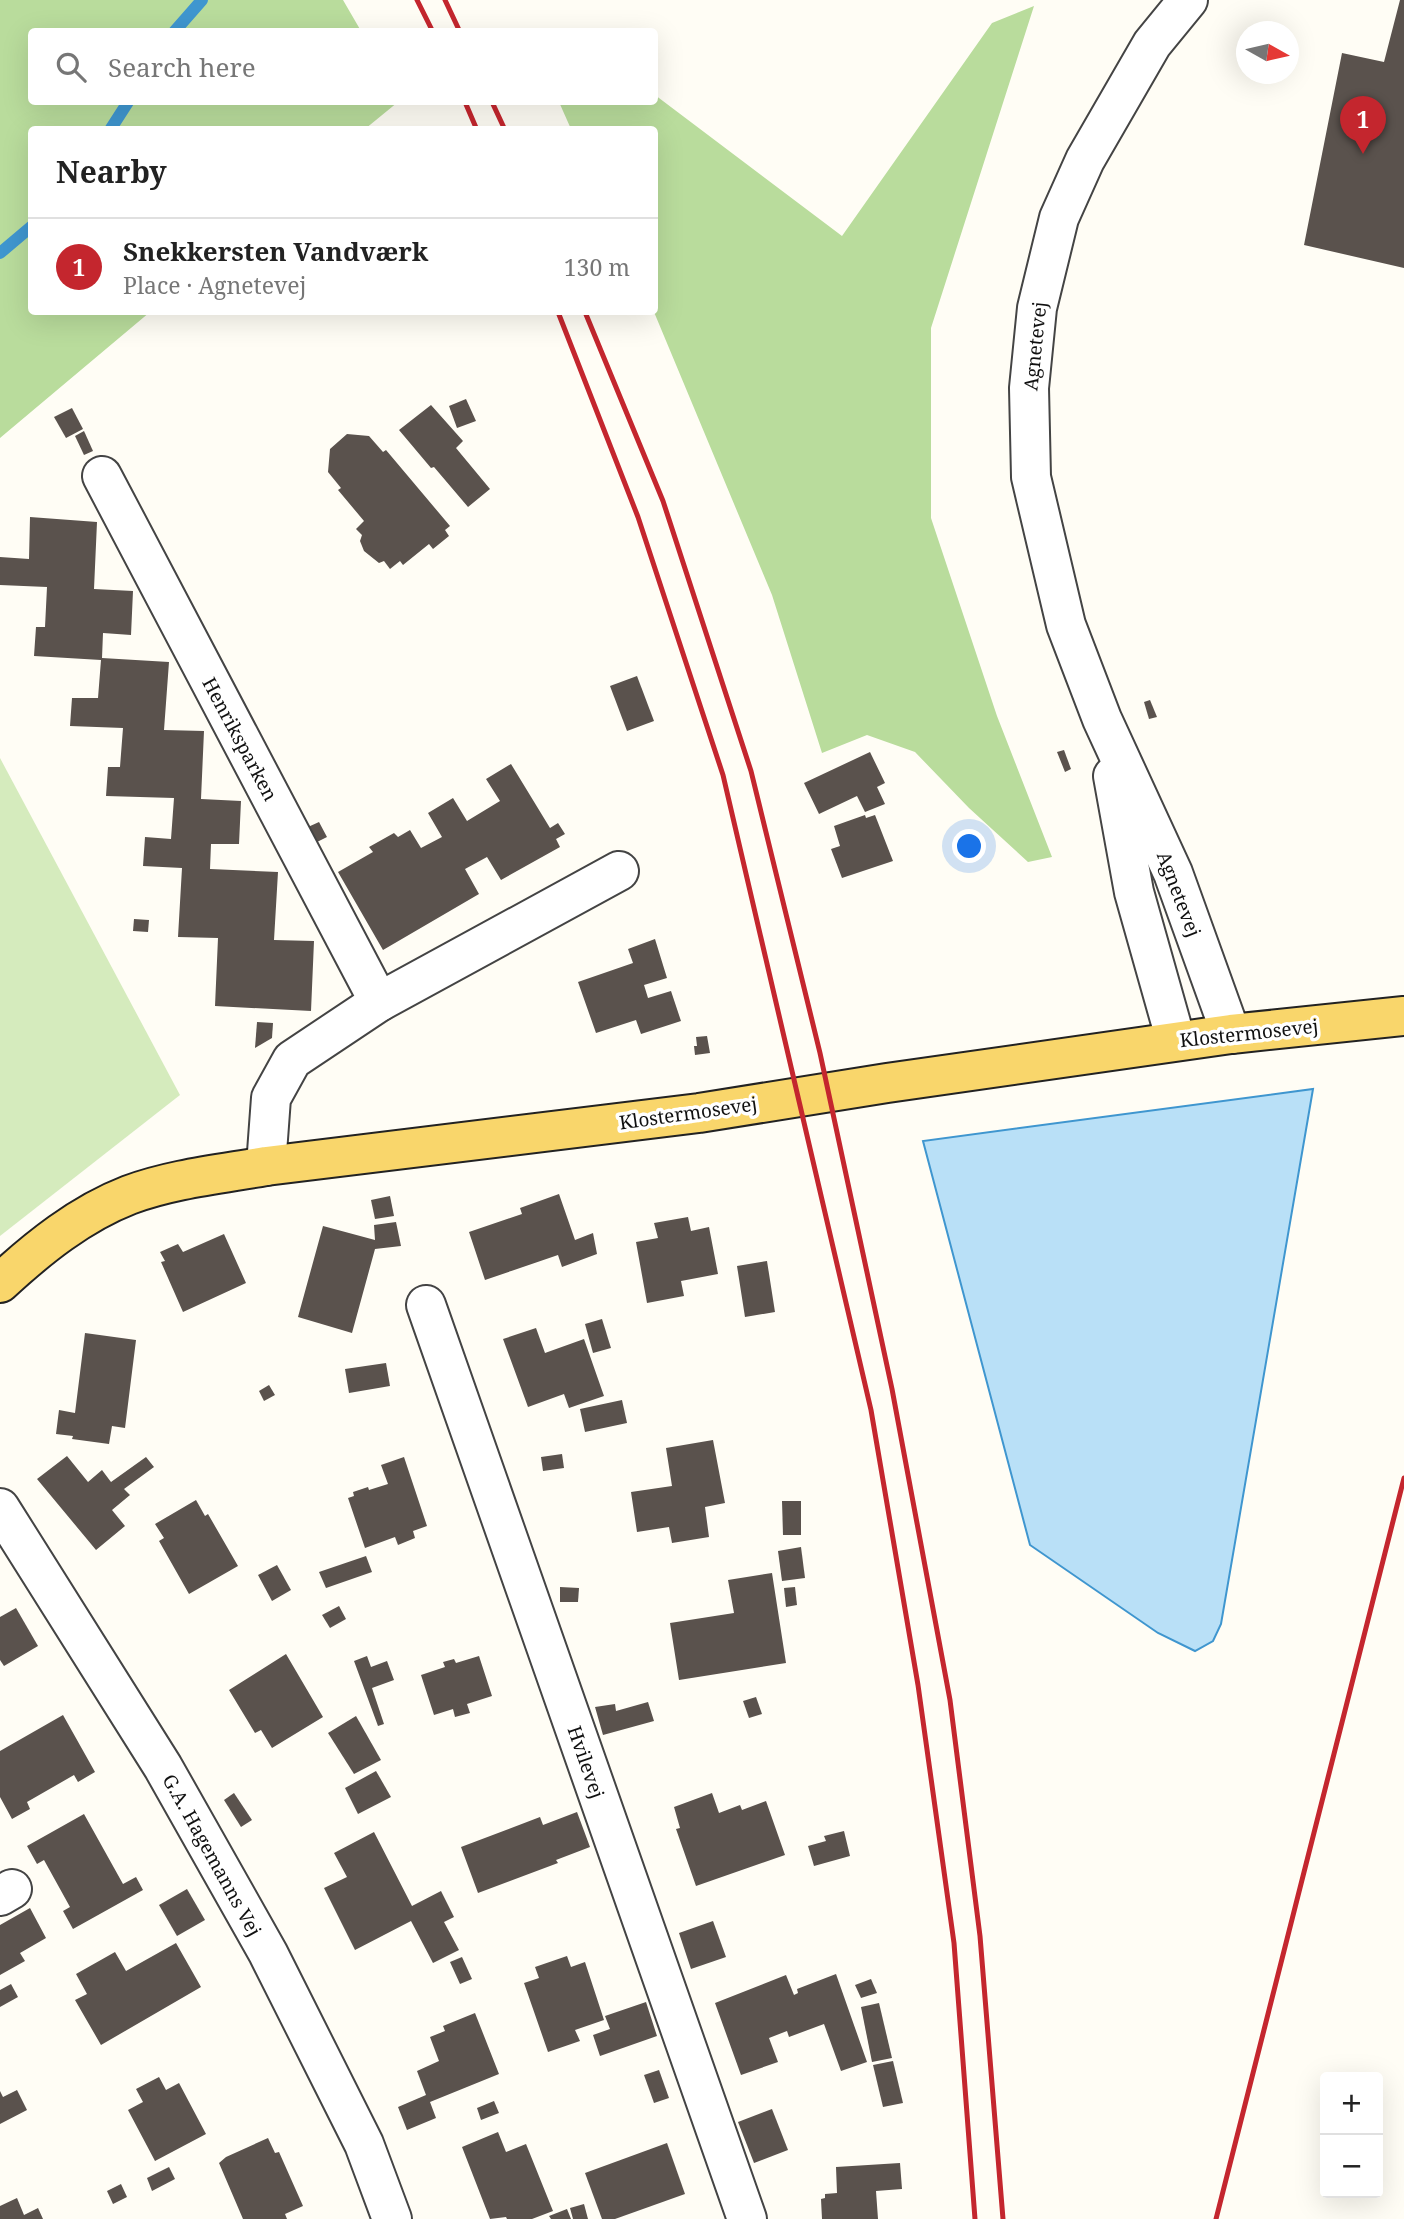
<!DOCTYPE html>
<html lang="en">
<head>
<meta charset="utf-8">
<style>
  body { margin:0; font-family:"Noto Serif",serif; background:#f6f6f6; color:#222 }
  .controls { position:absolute; right:21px; bottom:21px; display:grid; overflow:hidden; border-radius:7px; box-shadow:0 7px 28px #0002 }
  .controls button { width:63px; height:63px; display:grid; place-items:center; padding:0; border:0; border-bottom:2px solid #e0e0e0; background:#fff; color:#222; font:35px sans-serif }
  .compass { position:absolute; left:1236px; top:21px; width:63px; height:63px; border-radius:50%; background:#fff; box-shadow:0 7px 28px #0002; rotate:98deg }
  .you { position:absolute; left:970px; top:847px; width:24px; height:24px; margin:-18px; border:5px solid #fff; border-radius:50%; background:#1a73e8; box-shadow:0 0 0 10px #1a73e833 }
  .badge { display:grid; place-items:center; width:46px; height:46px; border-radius:50%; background:#c4262e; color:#fff; font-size:23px; font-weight:700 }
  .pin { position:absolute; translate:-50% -58px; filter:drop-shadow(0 2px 4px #0008) }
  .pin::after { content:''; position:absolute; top:37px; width:24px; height:21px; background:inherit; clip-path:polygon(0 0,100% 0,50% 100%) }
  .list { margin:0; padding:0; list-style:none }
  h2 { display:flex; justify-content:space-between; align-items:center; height:91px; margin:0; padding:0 28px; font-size:30px }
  h2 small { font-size:23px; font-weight:400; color:#767676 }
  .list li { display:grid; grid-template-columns:46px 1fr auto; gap:21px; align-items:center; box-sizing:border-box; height:98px; padding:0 28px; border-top:2px solid #e0e0e0 }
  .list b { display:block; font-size:26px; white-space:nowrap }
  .list p { margin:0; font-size:23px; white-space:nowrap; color:#767676 }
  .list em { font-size:23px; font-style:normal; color:#767676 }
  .icon { flex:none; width:38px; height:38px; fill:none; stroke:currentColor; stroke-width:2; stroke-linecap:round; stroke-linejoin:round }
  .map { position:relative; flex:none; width:1404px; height:2219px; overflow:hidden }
  .search { position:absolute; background:#fff; box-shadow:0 7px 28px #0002; left:28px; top:28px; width:630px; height:77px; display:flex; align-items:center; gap:18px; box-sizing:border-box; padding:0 24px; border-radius:7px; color:#767676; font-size:26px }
  .panel { position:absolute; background:#fff; box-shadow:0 7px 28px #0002; left:28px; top:126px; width:630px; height:189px; border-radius:7px }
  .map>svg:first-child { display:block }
  .green { fill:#d5ebbd }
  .forest { fill:#b9dc9c }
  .water { fill:#b9e0f7; stroke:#3f96cf; stroke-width:2 }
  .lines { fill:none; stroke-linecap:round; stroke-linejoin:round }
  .stream { stroke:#3f96cf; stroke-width:12 }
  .building { fill:#5a524d }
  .minor-casing { stroke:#444; stroke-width:42 }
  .major-casing { stroke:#222; stroke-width:42 }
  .minor { stroke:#fff; stroke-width:38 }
  .major { stroke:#f9d66b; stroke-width:38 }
  .rail { stroke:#c4262e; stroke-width:5 }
  .labels { text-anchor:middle; stroke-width:7; stroke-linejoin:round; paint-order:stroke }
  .street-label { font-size:19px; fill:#111; stroke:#fff }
</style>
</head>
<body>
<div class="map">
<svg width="1404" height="2219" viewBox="0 0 1404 2219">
  <rect width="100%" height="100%" fill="#fffdf5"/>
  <polygon class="green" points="0,758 180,1095 0,1236"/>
  <g class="forest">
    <polygon points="0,0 343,0 361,31 32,32 32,102 398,102 365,129 32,130 32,312 150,312 0,438"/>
    <polygon points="1034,6 931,328 931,518 997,716 1052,857 1028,862 969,808 915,752 867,735 822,753 772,595 654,312 654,130 571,129 559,102 654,102 655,95 842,236 992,23"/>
  </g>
  <polygon class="water" points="1313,1089 1221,1624 1213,1641 1195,1651 1158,1633 1030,1545 923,1141"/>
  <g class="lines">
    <g class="stream">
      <polyline points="174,32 202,0"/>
      <polyline points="110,130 128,102"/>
      <polyline points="0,253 32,226"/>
    </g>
  </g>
  <g class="building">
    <polygon points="1400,0 1404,0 1404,268 1304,245 1342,53 1384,62"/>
    <polygon points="466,399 476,421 457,428 449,406"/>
    <polygon points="431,405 463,441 456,448 490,489 468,507 434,467 431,468 399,430"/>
    <polygon points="72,408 83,429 66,438 54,417"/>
    <polygon points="84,431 93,451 84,455 75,436"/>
    <polygon points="347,434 369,436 383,452 386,450 450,526 445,530 449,536 433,549 429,544 403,565 400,561 390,569 384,561 379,563 364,551 360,541 362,535 356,529 364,521 338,490 341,488 328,472 330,449"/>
    <polygon points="30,517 97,522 94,589 133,591 131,635 103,633 102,658 169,662 164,730 204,731 201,799 241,801 239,844 211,844 210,869 278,872 274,940 314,941 311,1011 215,1006 218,938 178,937 182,868 143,866 145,837 171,839 174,798 106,796 108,767 120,767 123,728 70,726 72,698 98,698 101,660 34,656 36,627 45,627 47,587 0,585 0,557 29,559"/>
    <polygon points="637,676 654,721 627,731 610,686"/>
    <polygon points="1150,700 1157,717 1149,719 1144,702"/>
    <polygon points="1064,750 1071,769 1065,772 1057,752"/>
    <polygon points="870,752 885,783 877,787 885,804 865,812 857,796 819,814 804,783"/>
    <polygon points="511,764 550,828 558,823 565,834 556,839 560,847 501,880 487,857 465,869 479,894 383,950 338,872 373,852 369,847 394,833 398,837 410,830 421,848 442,837 428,813 453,798 467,821 500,801 486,779"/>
    <polygon points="865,815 866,818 875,815 893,861 842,878 831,849 840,846 834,826"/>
    <polygon points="319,822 327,837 317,842 308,827"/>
    <polygon points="134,919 149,920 148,932 133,931"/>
    <polygon points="655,939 667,978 644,985 648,998 671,991 681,1021 641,1034 636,1020 596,1033 578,982 633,963 628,949"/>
    <polygon points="257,1022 273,1023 272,1038 255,1048"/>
    <polygon points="707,1036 710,1053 695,1055 694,1046 697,1046 696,1037"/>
    <polygon points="559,1194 575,1240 593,1233 597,1254 562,1267 558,1255 485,1280 469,1232 522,1214 520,1208"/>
    <polygon points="390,1196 394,1216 375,1219 371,1200"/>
    <polygon points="688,1217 691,1231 709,1227 718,1274 681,1281 684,1296 647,1303 636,1242 658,1238 654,1223"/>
    <polygon points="396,1222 401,1246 375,1249 352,1333 298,1317 323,1226 375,1240 374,1225"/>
    <polygon points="224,1234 246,1283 183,1312 161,1262 165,1261 160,1252 178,1244 183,1252"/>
    <polygon points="767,1261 775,1312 745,1317 737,1266"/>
    <polygon points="602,1319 611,1348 593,1353 585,1324"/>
    <polygon points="536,1328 545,1353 584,1339 604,1396 569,1408 564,1394 528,1407 503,1339"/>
    <polygon points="85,1333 136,1340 125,1428 112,1426 109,1444 72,1439 73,1436 56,1434 59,1410 75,1413"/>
    <polygon points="386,1363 390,1386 349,1393 345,1369"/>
    <polygon points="269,1385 275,1395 264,1401 259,1391"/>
    <polygon points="622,1400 627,1423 585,1432 580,1409"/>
    <polygon points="713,1440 725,1503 705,1507 709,1537 672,1543 669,1527 637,1532 631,1492 672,1486 666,1448"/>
    <polygon points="562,1454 564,1468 543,1471 541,1457"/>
    <polygon points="67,1456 88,1482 102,1470 111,1482 146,1457 154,1467 124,1489 130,1495 112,1510 125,1526 96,1550 37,1479"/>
    <polygon points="404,1457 427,1526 413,1531 415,1538 398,1545 395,1537 365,1548 348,1498 354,1496 353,1492 368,1487 369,1490 388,1484 381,1465"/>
    <polygon points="196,1500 205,1516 208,1514 238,1566 189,1594 159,1541 164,1538 155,1524"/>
    <polygon points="782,1501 801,1501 801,1535 783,1535"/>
    <polygon points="801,1547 805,1578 782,1581 778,1551"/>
    <polygon points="366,1556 372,1572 326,1588 319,1572"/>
    <polygon points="277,1565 291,1590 272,1601 258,1575"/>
    <polygon points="772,1573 786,1663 679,1680 670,1623 734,1613 728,1580"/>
    <polygon points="560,1587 579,1588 578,1602 560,1602"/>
    <polygon points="795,1587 797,1605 786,1607 784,1588"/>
    <polygon points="339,1606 346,1619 330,1628 322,1615"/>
    <polygon points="16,1608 38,1646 4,1666 0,1660 0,1617"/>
    <polygon points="286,1654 323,1717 272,1748 261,1730 255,1733 229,1690"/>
    <polygon points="367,1656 371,1667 387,1661 394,1680 372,1688 384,1724 378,1726 354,1661"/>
    <polygon points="479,1656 492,1696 467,1704 470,1713 455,1717 453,1709 434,1715 421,1675 445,1667 443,1662 454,1659 456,1663"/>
    <polygon points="756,1697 762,1714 749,1718 743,1701"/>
    <polygon points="648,1702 654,1721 603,1735 595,1707 615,1704 616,1711"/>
    <polygon points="63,1715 95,1772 78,1782 74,1775 27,1802 30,1809 12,1819 0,1797 0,1751"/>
    <polygon points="356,1716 381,1760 354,1774 328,1733"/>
    <polygon points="376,1771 391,1797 358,1814 345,1788"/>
    <polygon points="234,1793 252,1820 241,1827 224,1800"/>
    <polygon points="712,1793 719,1813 740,1805 742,1810 766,1801 785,1855 696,1886 676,1829 680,1828 674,1807"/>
    <polygon points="577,1812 590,1847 556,1860 558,1863 478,1893 461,1847 540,1817 543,1825"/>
    <polygon points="84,1814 123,1884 136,1877 143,1890 73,1929 63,1911 70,1907 44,1860 37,1864 27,1846"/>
    <polygon points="844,1831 850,1856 814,1866 808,1846 826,1841 824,1836"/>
    <polygon points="374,1832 412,1906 441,1891 454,1917 444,1922 459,1950 433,1963 411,1921 355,1950 324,1888 347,1877 334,1853"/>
    <polygon points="187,1889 205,1920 177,1936 159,1905"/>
    <polygon points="30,1908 46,1938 20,1953 25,1961 0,1975 0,1925"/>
    <polygon points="713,1921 726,1957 691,1969 679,1933"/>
    <polygon points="176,1943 201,1987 101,2045 75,2000 87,1994 76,1974 115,1952 126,1971"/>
    <polygon points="567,1956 571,1967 585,1962 604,2020 575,2030 580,2041 548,2052 524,1983 539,1978 535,1967"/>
    <polygon points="462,1957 472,1979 460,1984 450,1962"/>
    <polygon points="836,1974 867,2062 841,2071 824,2024 789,2037 787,2031 769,2038 778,2062 741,2075 715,2003 786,1975 794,1995 798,1993 797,1989"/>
    <polygon points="871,1979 877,1993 861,1998 855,1985"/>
    <polygon points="11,1984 18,1997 0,2007 0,1990"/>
    <polygon points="646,2002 657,2036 600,2056 593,2035 610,2029 605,2016"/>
    <polygon points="879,2003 892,2058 872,2062 861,2007"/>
    <polygon points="475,2013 499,2074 430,2102 436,2118 407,2130 398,2107 426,2095 417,2071 439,2061 430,2037 445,2031 443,2026"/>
    <polygon points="893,2061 903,2103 883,2107 873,2065"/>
    <polygon points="659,2070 669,2098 654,2103 644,2075"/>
    <polygon points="159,2077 166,2090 179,2083 206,2134 155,2161 128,2110 143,2102 136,2089"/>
    <polygon points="17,2090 27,2110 0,2124 0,2091 3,2097"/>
    <polygon points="494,2101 499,2113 481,2120 477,2108"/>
    <polygon points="772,2109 788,2150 754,2163 738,2122"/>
    <polygon points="498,2132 506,2152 526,2144 553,2211 532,2219 507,2219 506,2217 490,2219 462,2147"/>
    <polygon points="268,2138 275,2153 279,2152 303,2206 285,2214 287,2219 243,2219 219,2163 226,2157"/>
    <polygon points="667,2143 685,2194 615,2219 602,2219 585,2173"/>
    <polygon points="900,2163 902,2189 876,2191 878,2219 822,2219 821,2199 825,2198 825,2194 837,2193 836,2167"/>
    <polygon points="169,2167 175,2179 152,2191 147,2178"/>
    <polygon points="121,2184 127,2197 113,2204 107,2191"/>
    <polygon points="17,2198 24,2215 38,2208 43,2219 0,2219 0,2206"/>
    <polygon points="584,2204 588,2219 573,2219 570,2208"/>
    <polygon points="567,2209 571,2219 551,2219 549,2216"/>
  </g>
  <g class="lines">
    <g class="minor-casing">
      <g id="minor">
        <polyline points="1188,0 1152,44 1085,160 1059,218 1037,308 1029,388 1031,477 1066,625 1102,719 1173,873 1231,1034"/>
        <polyline points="102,476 379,1002"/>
        <polyline points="1113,776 1134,892 1176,1041"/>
        <polyline points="266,1166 271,1098 292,1060 379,1002 619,871"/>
        <polyline points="426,1305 747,2219"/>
        <polyline points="0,1508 163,1767 268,1953 364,2144 392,2219"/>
        <polyline points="0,1896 12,1889"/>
      </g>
    </g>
    <g class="major-casing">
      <path id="major" d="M0 1283C38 1248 80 1214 129 1195 172 1179 220 1174 266 1166L699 1113 887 1083 1231 1034 1404 1016"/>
    </g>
    <use href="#minor" class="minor"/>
    <use href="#major" class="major"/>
    <g class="rail">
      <polyline points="417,0 433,32"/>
      <polyline points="445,0 460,32"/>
      <polyline points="465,102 477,130"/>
      <polyline points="492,102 505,130"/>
      <polyline points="558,312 638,517 723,775 871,1410 918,1685 954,1943 975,2219"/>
      <polyline points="585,312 663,501 751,771 820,1053 892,1389 950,1700 980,1936 1003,2219"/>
      <polyline points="1216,2219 1404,1478"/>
    </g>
  </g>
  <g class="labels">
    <g class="street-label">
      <text transform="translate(1035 346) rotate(-84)" y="7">Agnetevej</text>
      <text transform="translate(240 739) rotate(62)" y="7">Henriksparken</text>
      <text transform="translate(1179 894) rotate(69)" y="7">Agnetevej</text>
      <text transform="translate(1249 1033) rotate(-6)" y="7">Klostermosevej</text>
      <text transform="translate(688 1113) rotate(-8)" y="7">Klostermosevej</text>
      <text transform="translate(586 1762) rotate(71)" y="7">Hvilevej</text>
      <text transform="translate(212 1855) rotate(61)" y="7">G.A. Hagemanns Vej</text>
    </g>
  </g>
</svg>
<div class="controls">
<button>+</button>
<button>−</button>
</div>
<svg class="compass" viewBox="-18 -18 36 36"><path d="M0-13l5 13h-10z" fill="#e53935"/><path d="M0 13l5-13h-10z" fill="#767676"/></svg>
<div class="you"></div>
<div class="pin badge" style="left:1363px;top:154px">1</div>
<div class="search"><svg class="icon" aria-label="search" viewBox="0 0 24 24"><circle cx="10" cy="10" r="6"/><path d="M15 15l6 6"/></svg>Search here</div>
<section class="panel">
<h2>Nearby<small></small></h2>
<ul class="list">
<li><span class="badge">1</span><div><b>Snekkersten Vandværk</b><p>Place · Agnetevej</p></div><em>130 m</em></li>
</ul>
</section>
</div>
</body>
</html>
